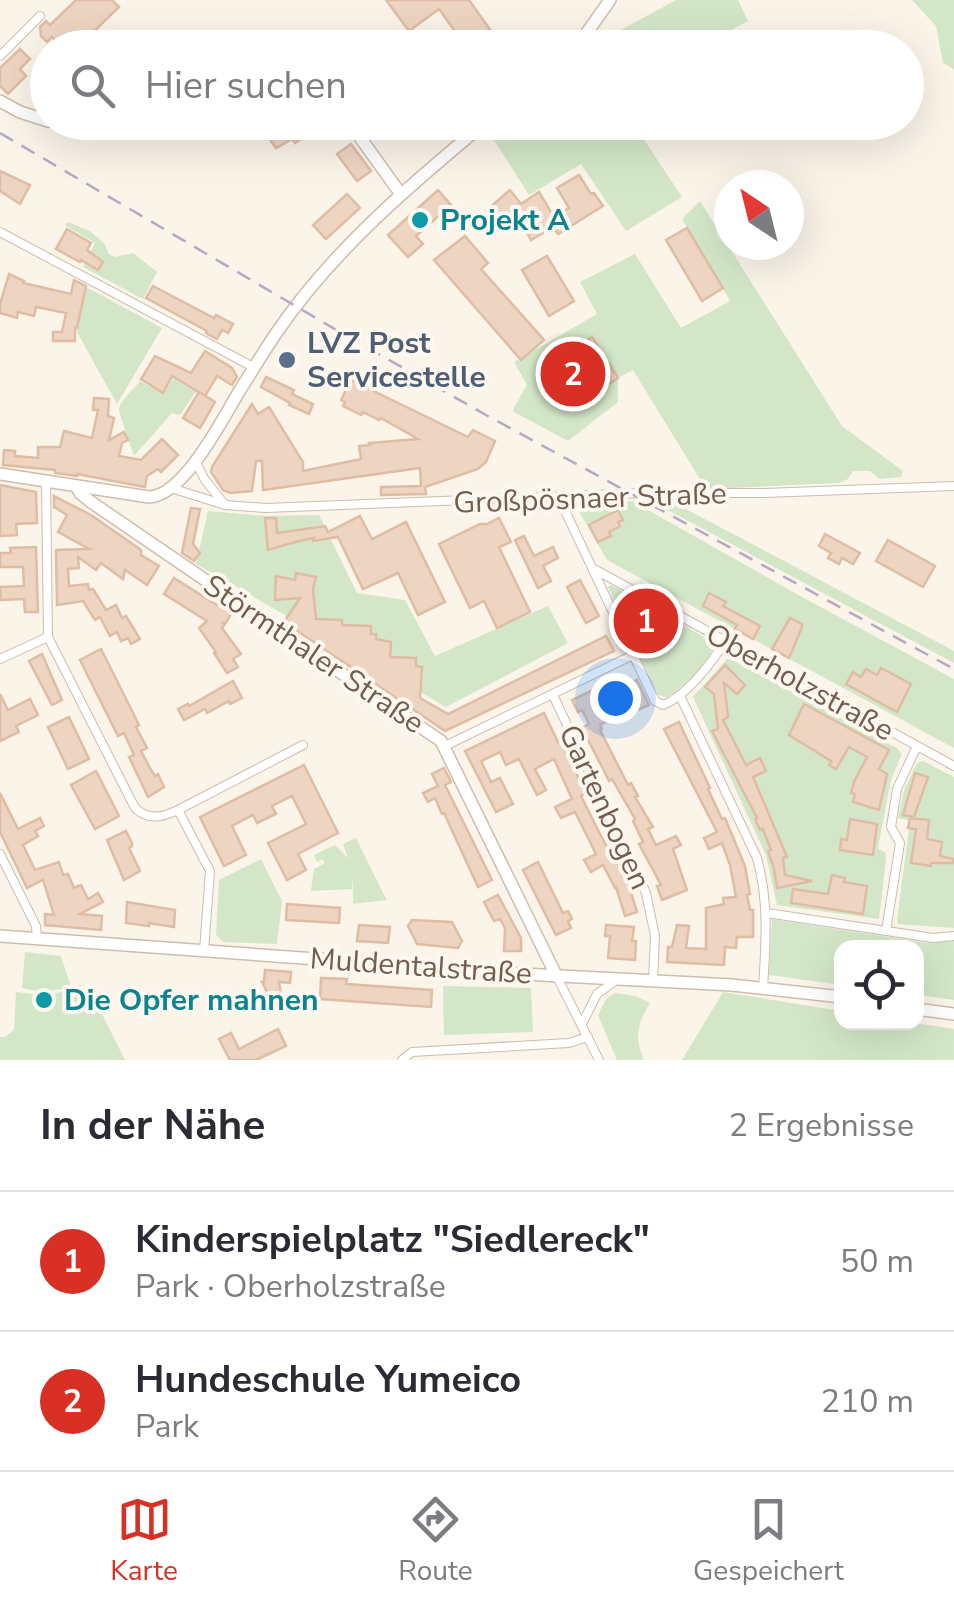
<!DOCTYPE html>
<html lang="de">
<head>
<meta charset="utf-8">
<style>
  body { margin:0; font-family:"Nunito Sans",sans-serif; background:#f2f2f3; color:#2b2b33 }
  .controls { position:absolute; right:30px; bottom:30px; display:grid; overflow:hidden; border-radius:20px; box-shadow:0 10px 40px #0002 }
  .controls button { width:90px; height:90px; display:grid; place-items:center; padding:0; border:0; border-bottom:2px solid #e1e1e2; background:#fff; color:#2b2b33; font:50px sans-serif }
  .compass { position:absolute; left:714px; top:170px; width:90px; height:90px; border-radius:50%; background:#fff; box-shadow:0 10px 40px #0002; rotate:325deg }
  .you { position:absolute; left:615px; top:698px; width:35px; height:35px; margin:-25px; border:8px solid #fff; border-radius:50%; background:#1a73e8; box-shadow:0 0 0 15px #1a73e833 }
  .badge { display:grid; place-items:center; width:65px; height:65px; border-radius:50%; background:#d93025; color:#fff; font-size:32px; font-weight:700 }
  .pin { position:absolute; translate:-50% -50%; border:5px solid #fff; box-shadow:0 2px 10px #0006 }
  .list { margin:0; padding:0; list-style:none }
  h2 { display:flex; justify-content:space-between; align-items:center; height:130px; margin:0; padding:0 40px; font-size:42px }
  h2 small { font-size:32px; font-weight:400; color:#7c7c81 }
  .list li { display:grid; grid-template-columns:65px 1fr auto; gap:30px; align-items:center; box-sizing:border-box; height:140px; padding:0 40px; border-top:2px solid #e1e1e2 }
  .list b { display:block; font-size:38px; white-space:nowrap }
  .list p { margin:0; font-size:32px; white-space:nowrap; color:#7c7c81 }
  .list em { font-size:32px; font-style:normal; color:#7c7c81 }
  .icon { flex:none; width:55px; height:55px; fill:none; stroke:currentColor; stroke-width:2; stroke-linecap:round; stroke-linejoin:round }
  .map { position:relative; flex:none; width:954px; height:1060px; overflow:hidden }
  .search { position:absolute; background:#fff; box-shadow:0 10px 40px #0002; left:30px; right:30px; top:30px; height:110px; display:flex; align-items:center; gap:25px; box-sizing:border-box; padding:0 35px; border-radius:55px; color:#7c7c81; font-size:38px }
  .sheet { height:410px; background:#fff }
  nav { display:flex; justify-content:space-around; align-items:center; box-sizing:border-box; height:140px; border-top:2px solid #e1e1e2; background:#fff; font-size:28px; color:#7c7c81 }
  nav a { display:grid; justify-items:center; gap:5px }
  nav .on { color:#d93025 }
  .map>svg:first-child { display:block }
  .green { fill:#d3e7c8 }
  .building { fill:#eed5c2; stroke:#dfbda4; stroke-width:2.5 }
  .lines { fill:none; stroke-linecap:round; stroke-linejoin:round }
  .street-casing { stroke:#ccbdaf; stroke-width:10 }
  .secondary-casing { stroke:#cebdad; stroke-width:14 }
  .street { stroke:#fff; stroke-width:8 }
  .secondary { stroke:#fff; stroke-width:11 }
  .rail { stroke:#b8a7c4; stroke-width:2.5; stroke-dasharray:15 10; stroke-linecap:butt }
  .culture-dot { fill:#0f9aa8; stroke:#fdf8ef; stroke-width:4 }
  .service-dot { fill:#5c6f8a; stroke:#fdf8ef; stroke-width:4 }
  .labels { text-anchor:middle; stroke-width:8; stroke-linejoin:round; paint-order:stroke }
  .culture-label { font-size:30px; font-weight:bold; fill:#0d838f; stroke:#fdf8ef; text-anchor:start }
  .service-label { font-size:30px; font-weight:bold; fill:#4e5e75; stroke:#fdf8ef; text-anchor:start }
  .street-label { font-size:30px; fill:#735d4e; stroke:#fdf8ef }
</style>
</head>
<body>
<div class="map">
<svg width="954" height="1060" viewBox="0 0 954 1060">
  <rect width="100%" height="100%" fill="#fbf4e9"/>
  <g class="green">
    <polygon points="676,0 738,0 748,21 699,47 603,47 599,42"/>
    <polygon points="912,0 954,0 954,69 943,63 936,26"/>
    <polygon points="507,123 633,123 682,197 626,231 581,164 529,195 492,137"/>
    <polygon points="700,201 842,426 903,471 901,477 879,479 870,471 853,471 848,479 839,483 706,489 633,370 618,378 618,402 568,441 514,412 513,409 527,385 514,362 597,314 580,282 635,254 681,328 730,301 682,219"/>
    <polygon points="68,222 90,231 104,243 109,254 115,257 133,253 157,272 143,299 83,267 95,243 65,225"/>
    <polygon points="86,287 162,328 117,404 77,332"/>
    <path d="M173 378 196 392 180 415 172 413 134 456C132 448 118 412 119 408 122 399 135 388 140 381L163 394Z"/>
    <polygon points="667,499 954,651 954,663 649,500"/>
    <polygon points="632,501 802,597 954,679 954,748 607,560 577,508"/>
    <polygon points="208,511 266,516 319,515 357,593 405,600 435,656 548,606 568,643 446,707 196,564"/>
    <path d="M611 585 715 643C709 665 685 685 667 697L658 695 608 587Z"/>
    <polygon points="728,658 897,748 902,754 891,780 879,842 878,849 885,852 886,859 879,919 777,905 766,855 693,697"/>
    <polygon points="923,761 954,777 954,928 898,924 897,920 910,821 898,818 904,790 917,763"/>
    <polygon points="356,838 383,893 387,900 353,904 353,876 352,889 311,891 314,869 325,863 322,859 317,862 314,855 335,845 348,858 343,844"/>
    <polygon points="261,859 282,901 277,944 223,942 216,935 219,880"/>
    <polygon points="772,919 926,943 954,940 954,1000 917,995 916,948 842,948 841,985 769,975"/>
    <path d="M25 952 61 956 71 987 80 985 89 997 94 998 125 1060H0V1037H5L14 1030 16 992 48 996 71 988C54 990 40 993 22 988Z"/>
    <polygon points="443,986 531,988 533,1032 444,1035"/>
    <polygon points="723,992 841,1011 842,1022 915,1023 954,1029 954,1060 682,1060"/>
    <path d="M615 993 636 996 650 1003C637 1025 634 1037 644 1060H617L598 1015 606 999Z"/>
  </g>
  <g class="building">
    <polygon points="76,0 112,0 119,7 77,48 62,48 52,37 47,42 41,36 40,27 46,21 50,25"/>
    <polygon points="386,0 469,0 503,48 467,48 439,9 409,31"/>
    <polygon points="20,49 30,59 20,69 26,76 8,94 0,86 0,68"/>
    <polygon points="274,122 307,122 313,131 295,143 292,139 276,148 263,130"/>
    <polygon points="351,144 371,171 357,181 337,154"/>
    <polygon points="0,171 30,185 20,204 0,191"/>
    <polygon points="579,175 591,194 594,193 603,206 558,234 553,227 531,240 514,209 498,223 487,210 510,190 521,204 539,192 554,217 569,208 557,188"/>
    <polygon points="438,190 451,205 416,236 423,244 408,257 388,235"/>
    <polygon points="347,194 360,208 326,239 313,225"/>
    <polygon points="687,228 723,288 702,301 666,240"/>
    <polygon points="67,229 91,243 87,250 103,262 98,270 81,260 80,262 56,249"/>
    <polygon points="465,236 488,263 481,269 544,340 521,360 434,260"/>
    <polygon points="547,256 574,301 549,316 522,270"/>
    <polygon points="9,274 24,281 23,283 71,294 74,280 86,286 77,328 75,328 75,341 53,341 53,332 62,332 66,313 36,307 34,316 18,312 17,318 0,313 0,304"/>
    <polygon points="153,286 214,318 216,315 233,324 228,333 222,330 217,339 206,333 207,331 146,298"/>
    <polygon points="592,337 618,378 595,393 569,352"/>
    <polygon points="205,351 232,368 237,377 232,385 217,376 205,396 172,376 163,393 141,379 155,356 191,373"/>
    <polygon points="266,377 294,390 292,394 313,404 309,414 289,405 290,403 261,387"/>
    <polygon points="351,380 468,437 473,430 495,441 486,462 478,469 425,487 426,494 381,495 381,487 421,486 420,468 263,490 262,461 256,461 252,491 230,493 223,490 211,472 212,467 252,404 258,414 269,407 303,462 303,471 361,459 359,446 370,445 369,443 418,439 381,418 379,420 363,412 361,415 343,406 345,402 341,400"/>
    <polygon points="199,392 215,402 200,428 183,418"/>
    <polygon points="94,398 109,399 108,416 114,418 109,440 124,432 128,440 122,443 119,456 141,460 162,439 178,455 161,472 158,469 147,476 145,487 77,474 77,476 55,473 55,470 3,465 4,450 15,451 15,456 38,458 38,447 60,447 64,431 92,438 98,410 93,410"/>
    <polygon points="0,485 36,492 37,523 16,524 17,535 0,536"/>
    <polygon points="54,496 91,515 141,550 141,555 159,566 147,585 125,570 123,579 101,563 96,570 78,557 79,568 68,569 69,586 88,584 89,590 93,589 106,610 116,605 122,618 126,616 140,639 131,644 128,638 121,641 117,632 110,636 100,617 95,620 83,601 57,605 56,550 89,549 58,532 67,515 54,507"/>
    <polygon points="191,508 200,509 193,544 200,553 194,561 182,553"/>
    <polygon points="618,510 623,520 618,522 620,526 609,532 611,536 598,542 589,525"/>
    <polygon points="360,516 372,539 406,522 445,602 418,615 398,573 363,589 338,537 313,541 314,538 299,541 268,550 265,518 276,518 277,533 325,526 328,532"/>
    <polygon points="499,518 511,542 499,547 530,612 497,628 484,601 470,608 439,544 480,524 487,524"/>
    <polygon points="825,534 860,553 853,564 842,558 839,564 828,558 831,553 819,546"/>
    <polygon points="524,536 534,556 553,547 558,558 543,566 551,581 538,588 515,540"/>
    <polygon points="888,540 935,566 923,587 876,561"/>
    <polygon points="36,547 38,612 25,612 24,599 1,600 0,587 24,586 23,567 0,567 0,553 11,553 10,548"/>
    <polygon points="296,573 316,577 313,589 316,619 342,620 342,625 371,626 371,634 376,634 376,639 391,642 390,657 416,658 416,666 422,667 420,698 448,714 606,636 614,651 445,731 284,622 300,598 275,600 276,576 295,580"/>
    <polygon points="174,578 217,605 219,602 233,611 225,624 222,622 224,625 222,628 241,654 233,659 238,667 227,673 214,653 216,652 199,628 207,621 164,594"/>
    <polygon points="580,580 599,616 586,623 567,587"/>
    <polygon points="709,593 726,602 723,606 760,626 753,639 735,629 737,625 703,606"/>
    <polygon points="790,618 802,624 802,627 789,658 772,649"/>
    <polygon points="101,649 139,725 136,727 147,748 141,751 151,770 155,776 158,774 164,787 148,797 129,757 134,755 124,733 118,736 80,660"/>
    <polygon points="42,654 62,700 52,705 29,661"/>
    <polygon points="725,665 745,685 737,694 724,683 728,717 723,720 746,765 760,758 766,771 753,777 787,857 783,858 785,875 812,881 777,888 774,868 768,851 771,850 763,829 760,830 755,819 757,818 712,731 718,729 714,694 705,687"/>
    <polygon points="881,668 911,684 897,712 846,684 853,672 861,677 866,669 877,675"/>
    <polygon points="637,680 649,705 633,712 631,708 600,725 602,729 600,730 628,785 631,783 638,796 635,797 653,827 648,829 656,845 676,836 681,845 673,849 687,890 662,900 657,886 661,885 639,844 643,842 633,821 635,819 612,779 609,781 582,728 589,724 582,710 578,712 572,700 597,688 603,701 623,691 621,687"/>
    <polygon points="233,681 242,698 230,704 229,701 207,713 205,709 184,720 178,709 188,704 189,706"/>
    <polygon points="0,694 8,710 30,699 38,715 16,726 19,732 0,741"/>
    <polygon points="804,704 889,750 879,769 887,774 879,810 853,802 855,794 851,793 854,782 867,757 849,747 836,769 829,765 831,761 789,735"/>
    <polygon points="544,713 558,742 560,740 586,793 581,796 599,832 613,858 615,857 628,883 637,912 625,916 616,887 615,888 603,865 591,872 584,860 596,854 575,812 561,818 555,807 572,799 554,759 535,769 546,790 537,795 519,759 506,765 500,752 481,761 491,782 500,778 513,804 496,812 465,751"/>
    <polygon points="69,717 89,759 68,769 48,727"/>
    <polygon points="679,722 710,788 708,789 722,819 725,818 745,866 750,894 747,895 750,910 753,910 753,937 737,937 736,948 725,947 724,965 667,962 668,947 672,947 677,925 689,926 686,948 706,949 706,908 724,904 723,898 736,897 730,865 722,843 709,849 704,838 717,832 664,729"/>
    <polygon points="304,765 338,833 298,854 306,870 287,880 268,843 306,824 292,796 272,806 276,814 257,823 253,815 232,826 246,855 224,866 200,817"/>
    <polygon points="444,768 451,782 445,785 492,880 478,887 444,813 442,814 435,798 428,802 423,793 438,786 432,774"/>
    <polygon points="96,771 119,816 95,829 71,785"/>
    <polygon points="915,773 928,777 914,817 903,815"/>
    <polygon points="0,793 18,829 40,818 44,826 35,831 38,836 23,845 35,870 59,862 63,875 68,874 74,888 81,885 88,899 98,893 103,902 80,914 102,916 101,930 45,925 45,914 54,915 43,880 27,888 18,869 0,832"/>
    <polygon points="910,818 929,820 927,839 942,842 940,856 954,859 954,863 931,863 931,866 911,863 916,829 908,828"/>
    <polygon points="850,819 877,824 873,855 840,850 841,839 847,840"/>
    <polygon points="126,831 132,843 132,846 129,848 140,871 124,880 107,840"/>
    <polygon points="538,862 563,913 568,911 572,919 568,921 571,928 556,935 523,870"/>
    <polygon points="832,875 845,878 844,882 867,886 863,914 791,903 793,889 828,894"/>
    <polygon points="498,895 521,938 521,951 504,951 505,928 500,919 494,921 484,902"/>
    <polygon points="127,902 175,910 174,927 149,923 149,926 126,923"/>
    <polygon points="287,904 340,908 339,923 286,920"/>
    <polygon points="412,920 452,922 462,941 458,948 417,944 408,926"/>
    <polygon points="359,925 390,927 388,943 357,941"/>
    <polygon points="606,925 634,927 632,941 636,941 635,960 608,958 610,936 605,936"/>
    <polygon points="265,970 291,972 290,983 279,982 282,1001 258,1009 254,1000 268,994 262,982 264,982"/>
    <polygon points="321,978 347,979 346,984 432,990 431,1007 320,999"/>
    <polygon points="278,1029 286,1046 256,1060 230,1060 219,1039 231,1033 239,1049"/>
  </g>
  <g class="lines">
    <g class="street-casing">
      <g id="street">
        <polyline points="0,56 40,16"/>
        <polyline points="0,232 255,368"/>
        <polyline points="195,461 205,480 225,505"/>
        <polyline points="171,488 225,505 266,508 644,493 764,493 954,486"/>
        <path d="M559 498 655 701 663 705C686 696 712 663 725 641"/>
        <polyline points="594,569 954,766"/>
        <path d="M48 637 135 808C149 821 163 817 178 810L210 871 204 951"/>
        <polyline points="0,659 48,637 46,481"/>
        <polyline points="553,695 646,893 655,936 653,980"/>
        <path d="M680 696 757 858C769 901 766 943 763 988"/>
        <polyline points="445,746 633,655"/>
        <polyline points="178,810 303,745"/>
        <polyline points="0,854 36,926 37,939"/>
        <polyline points="767,913 933,938 954,936"/>
        <polyline points="886,931 900,843 891,827 897,789 917,746"/>
        <polyline points="556,975 599,1060"/>
        <polyline points="582,1024 597,994 615,981"/>
        <polyline points="402,1060 412,1052 569,1043 588,1037"/>
      </g>
    </g>
    <g class="secondary-casing">
      <g id="secondary">
        <polyline points="574,48 586,34 610,0"/>
        <polyline points="0,101 20,112 48,121"/>
        <polyline points="54,122 78,122"/>
        <polyline points="349,122 400,193"/>
        <path d="M0 474 149 497C184 496 223 418 240 390 252 371 264 351 277 332 333 250 410 185 486 122"/>
        <polyline points="77,487 80,493 91,502 441,741 556,975"/>
        <polyline points="0,936 523,974 732,985 842,997"/>
        <polyline points="916,1009 954,1014"/>
      </g>
    </g>
    <use href="#street" class="street"/>
    <use href="#secondary" class="secondary"/>
    <polyline class="rail" points="0,133 345,335 486,415 954,669"/>
  </g>
  <g class="culture-dot">
    <circle cx="420" cy="220" r="10"/>
    <circle cx="44" cy="1000" r="10"/>
  </g>
  <circle class="service-dot" cx="287" cy="360" r="10"/>
  <g class="labels">
    <g class="culture-label">
      <text x="440" y="230">Projekt A</text>
      <text x="64" y="1010">Die Opfer mahnen</text>
    </g>
    <g class="service-label">
      <text x="307" y="353">LVZ Post<tspan x="307" dy="34">Servicestelle</tspan></text>
    </g>
    <g class="street-label">
      <text transform="translate(590 498) rotate(-2)" y="10">Großpösnaer Straße</text>
      <text transform="translate(314 654) rotate(34)" y="10">Störmthaler Straße</text>
      <text transform="translate(800 682) rotate(29)" y="10">Oberholzstraße</text>
      <text transform="translate(605 807) rotate(65)" y="10">Gartenbogen</text>
      <text transform="translate(421 966) rotate(4)" y="10">Muldentalstraße</text>
    </g>
  </g>
</svg>
<div class="controls">
<button><svg class="icon" aria-label="locate" viewBox="0 0 24 24"><circle cx="12" cy="12" r="6"/><path d="M12 2v4M12 18v4M2 12h4M18 12h4"/></svg></button>
</div>
<svg class="compass" viewBox="-18 -18 36 36"><path d="M0-13l5 13h-10z" fill="#e53935"/><path d="M0 13l5-13h-10z" fill="#7c7c81"/></svg>
<div class="you"></div>
<div class="pin badge" style="left:646px;top:621px">1</div>
<div class="pin badge" style="left:573px;top:374px">2</div>
<div class="search"><svg class="icon" aria-label="search" viewBox="0 0 24 24"><circle cx="10" cy="10" r="6"/><path d="M15 15l6 6"/></svg>Hier suchen</div>
</div>
<section class="sheet">
<h2>In der Nähe<small>2 Ergebnisse</small></h2>
<ul class="list">
<li><span class="badge">1</span><div><b>Kinderspielplatz &quot;Siedlereck&quot;</b><p>Park · Oberholzstraße</p></div><em>50 m</em></li>
<li><span class="badge">2</span><div><b>Hundeschule Yumeico</b><p>Park</p></div><em>210 m</em></li>
</ul>
</section>
<nav>
<a class="on"><svg class="icon" aria-label="map" viewBox="0 0 24 24"><path d="M3 6l6-2 6 2 6-2v14l-6 2-6-2-6 2zM9 4v14M15 6v14"/></svg>Karte</a>
<a><svg class="icon" aria-label="directions" viewBox="0 0 24 24"><path d="M12 3l9 9-9 9-9-9zM9 14v-3h6M13 9l2 2-2 2"/></svg>Route</a>
<a><svg class="icon" aria-label="saved" viewBox="0 0 24 24"><path d="M7 4h10v16l-5-4-5 4z"/></svg>Gespeichert</a>
</nav>
</body>
</html>
